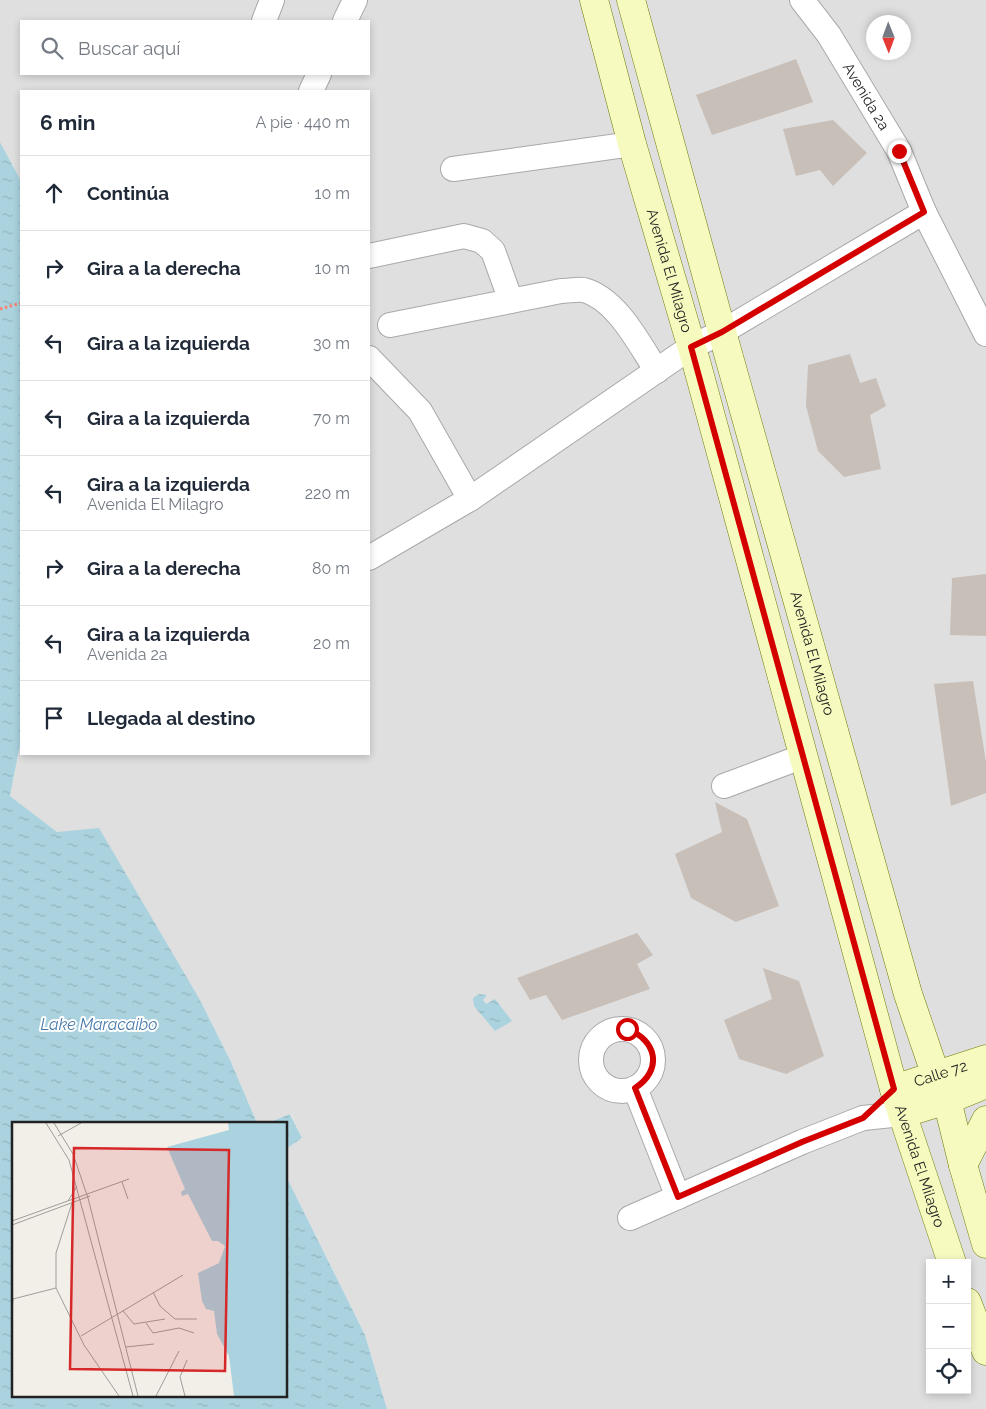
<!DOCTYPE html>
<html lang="es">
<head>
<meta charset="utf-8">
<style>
  body { margin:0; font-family:Raleway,sans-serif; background:#f6f6f7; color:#1f2937 }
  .controls { position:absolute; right:15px; bottom:15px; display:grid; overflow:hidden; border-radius:0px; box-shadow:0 2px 8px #0003 }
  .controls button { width:45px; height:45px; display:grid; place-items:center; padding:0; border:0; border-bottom:1px solid #e0e1e3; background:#fff; color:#1f2937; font:25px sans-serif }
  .compass { position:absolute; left:866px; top:15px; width:45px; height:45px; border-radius:50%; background:#fff; box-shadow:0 2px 8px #0003; rotate:179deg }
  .stop { position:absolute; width:15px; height:15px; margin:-11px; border:4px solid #d40000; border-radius:50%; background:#fff }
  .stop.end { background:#d40000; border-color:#fff; box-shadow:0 1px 5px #0008 }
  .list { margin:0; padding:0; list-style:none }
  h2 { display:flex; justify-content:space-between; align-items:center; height:65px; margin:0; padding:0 20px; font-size:21px }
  h2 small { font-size:16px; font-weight:400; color:#747a83 }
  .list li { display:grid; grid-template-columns:32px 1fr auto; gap:15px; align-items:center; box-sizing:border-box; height:75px; padding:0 20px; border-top:1px solid #e0e1e3 }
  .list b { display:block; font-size:19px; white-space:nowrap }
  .list p { margin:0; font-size:16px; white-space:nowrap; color:#747a83 }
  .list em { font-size:16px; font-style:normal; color:#747a83 }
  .icon { flex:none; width:28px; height:28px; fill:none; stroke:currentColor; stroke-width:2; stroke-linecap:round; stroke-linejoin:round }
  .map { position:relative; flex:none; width:986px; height:1409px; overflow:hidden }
  .search { position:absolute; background:#fff; box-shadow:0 2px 8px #0003; left:20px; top:20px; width:350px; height:55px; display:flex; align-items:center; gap:12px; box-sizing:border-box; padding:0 18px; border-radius:0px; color:#747a83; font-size:19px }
  .panel { position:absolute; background:#fff; box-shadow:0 2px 8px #0003; left:20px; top:90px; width:350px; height:665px; border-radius:0px }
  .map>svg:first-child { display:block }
  .residential { fill:#e0dfdf; fill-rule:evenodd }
  .water { fill:url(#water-ripples) }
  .building { fill:#c7bfb8 }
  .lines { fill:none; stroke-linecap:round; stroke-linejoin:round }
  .street-casing { stroke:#a9a9a9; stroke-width:26 }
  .secondary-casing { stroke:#707d05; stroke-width:29 }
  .path { stroke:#fa8072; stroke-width:3; stroke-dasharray:2.5 2.5; stroke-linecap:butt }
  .street { stroke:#fff; stroke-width:24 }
  .secondary { stroke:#f7fabf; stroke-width:28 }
  .route { stroke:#d40000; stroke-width:6 }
  .labels { text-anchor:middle; stroke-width:4; stroke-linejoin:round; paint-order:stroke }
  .street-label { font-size:15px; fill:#222; stroke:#fff }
  .water-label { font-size:16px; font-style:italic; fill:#4a7aab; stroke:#fff }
  .inset-road { fill:none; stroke:#9f9d99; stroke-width:1 }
  .view { fill:#d62828; fill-opacity:0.15; stroke:#d62828; stroke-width:2.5 }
  .inset-edge { fill:none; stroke:#222; stroke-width:2.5 }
</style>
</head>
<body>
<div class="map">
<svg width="986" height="1409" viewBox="0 0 986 1409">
  <defs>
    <pattern id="water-ripples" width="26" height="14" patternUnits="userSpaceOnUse" patternTransform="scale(1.25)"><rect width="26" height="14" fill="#aad3df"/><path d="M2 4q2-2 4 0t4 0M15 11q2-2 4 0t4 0" fill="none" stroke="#92b5bf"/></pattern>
  </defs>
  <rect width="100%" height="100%" fill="#f2efe9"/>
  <path class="residential" d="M0 0H986V1409H387L365 1335 286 1176V1149L302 1138 291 1114 268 1123H257L231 1062 200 1000 57 832 10 796 21 740V754H369V91H21V181L0 142ZM21 21H369V74H21ZM874 22H904V52H874ZM930 1263H967V1390H930Z"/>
  <g class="water">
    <polygon points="0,142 21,181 21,740 10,796 57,832 99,828 200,1000 231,1062 257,1123 14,1123 14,1395 286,1395 286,1176 365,1335 387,1409 0,1409"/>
    <polygon points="479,994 487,995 483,1000 486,1004 495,999 512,1021 495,1031 474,1006 473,998"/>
    <polygon points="290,1114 302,1138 286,1149 286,1123 268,1123"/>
  </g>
  <g class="building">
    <polygon points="796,59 813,102 712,135 696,95"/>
    <polygon points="833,120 867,153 833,186 820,170 796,176 783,129"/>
    <polygon points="850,354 860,383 876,378 886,406 870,415 881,469 844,477 818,451 806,406 808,365"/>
    <polygon points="986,574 986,636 950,635 952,578"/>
    <polygon points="973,681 986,762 986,793 951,806 934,684"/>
    <polygon points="715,802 747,819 779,906 736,922 691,898 675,854 722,832"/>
    <polygon points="637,933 653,955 637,964 650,989 562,1020 546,995 530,1000 517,978"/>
    <polygon points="763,968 799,981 824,1056 786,1074 739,1059 724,1020 772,999"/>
  </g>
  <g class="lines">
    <g class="street-casing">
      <g id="street">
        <path id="s1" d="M802 0 829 35 899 151 924 212 986 334"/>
        <polyline points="264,21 272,0"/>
        <polyline points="345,21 355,0"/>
        <polyline points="311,91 319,74"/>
        <polyline points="453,169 632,144"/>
        <polyline points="369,256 464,236 482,241 493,251 511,301"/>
        <path d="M390 325 561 291C568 291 577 289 584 290 617 299 639 344 657 371"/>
        <polyline points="369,358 420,411 470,499"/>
        <polyline points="369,558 470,499 691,347 722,332 924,212"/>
        <polyline points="724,786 804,756"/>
        <circle cx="622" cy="1060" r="31"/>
        <polyline points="635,1088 678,1197"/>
        <polyline points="630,1218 802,1142 863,1118 902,1114"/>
      </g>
    </g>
    <g class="secondary-casing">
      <g id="secondary">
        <path id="s2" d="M594 0 632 144 697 365 894 1089 952 1263"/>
        <path id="s3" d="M631 0 722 332 908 994 936 1076 947 1100 963 1165 986 1244"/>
        <path id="s4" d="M894 1089 986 1059"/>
        <polyline points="902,1114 947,1100 986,1084"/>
        <polyline points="963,1165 986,1120"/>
        <polyline points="967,1302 986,1351"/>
      </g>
    </g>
    <polyline class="path" points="0,309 21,303"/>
    <use href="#street" class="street"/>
    <use href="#secondary" class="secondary"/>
  </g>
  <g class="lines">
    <path class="route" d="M627 1029C657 1040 663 1070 635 1088L678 1197 802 1142 863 1118 894 1089 691 347 722 332 924 212 899 151"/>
  </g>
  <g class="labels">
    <g class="street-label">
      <text dy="5" stroke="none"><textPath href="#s1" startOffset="116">Avenida 2a</textPath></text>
      <text dy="5" stroke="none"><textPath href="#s2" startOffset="281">Avenida El Milagro</textPath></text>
      <text dy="5" stroke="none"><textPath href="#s3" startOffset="678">Avenida El Milagro</textPath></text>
      <text dy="5" stroke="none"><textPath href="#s4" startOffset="49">Calle 72</textPath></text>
      <text dy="5" stroke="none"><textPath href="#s2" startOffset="1211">Avenida El Milagro</textPath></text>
    </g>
    <g class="water-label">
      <text x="99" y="1030">Lake Maracaibo</text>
    </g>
  </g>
  <g transform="translate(12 1122)">
    <rect width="275" height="275" fill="#f2efe9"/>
    <path d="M216 1H275V274H222L217 234 205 212 202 189 194 187 190 179 186 151 207 141 213 124 206 119H200L176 72 170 74 169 70 173 67 155 25 217 8Z" fill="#aad3df"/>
    <path class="inset-road" d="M34 1 57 38 121 274M42 1 61 32 76 76 126 274M46 14 69 1M110 60 116 77M56 79 65 64M0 99 117 57M0 103 78 74M44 166 72 223 107 274M141 170 148 184 163 197H185M0 188 1 177 44 166V131L60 81M111 189 122 202 153 197M134 201 141 211 167 206 182 211M69 214 171 153M114 225 142 222M144 274 167 229M173 274 168 255 175 238"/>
    <path class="view" d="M62 26 217 28 213 249 58 247Z"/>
    <rect width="275" height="275" class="inset-edge"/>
  </g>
</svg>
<div class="controls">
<button>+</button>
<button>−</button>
<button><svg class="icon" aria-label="locate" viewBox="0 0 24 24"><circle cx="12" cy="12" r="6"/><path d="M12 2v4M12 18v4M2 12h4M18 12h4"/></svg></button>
</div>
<svg class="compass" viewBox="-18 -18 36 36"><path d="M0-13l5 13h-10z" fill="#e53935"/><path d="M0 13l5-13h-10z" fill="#747a83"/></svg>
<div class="stop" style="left:627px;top:1029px"></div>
<div class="stop end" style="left:899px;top:151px"></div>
<div class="search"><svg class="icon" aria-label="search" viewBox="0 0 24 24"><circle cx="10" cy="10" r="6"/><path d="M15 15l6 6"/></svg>Buscar aquí</div>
<section class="panel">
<h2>6 min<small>A pie · 440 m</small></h2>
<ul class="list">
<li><svg class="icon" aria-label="ahead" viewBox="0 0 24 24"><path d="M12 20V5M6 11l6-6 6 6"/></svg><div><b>Continúa</b></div><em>10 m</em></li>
<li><svg class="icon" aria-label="right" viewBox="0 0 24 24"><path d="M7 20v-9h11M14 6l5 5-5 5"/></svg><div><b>Gira a la derecha</b></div><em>10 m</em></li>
<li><svg class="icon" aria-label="left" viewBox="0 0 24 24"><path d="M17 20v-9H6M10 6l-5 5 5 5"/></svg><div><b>Gira a la izquierda</b></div><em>30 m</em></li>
<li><svg class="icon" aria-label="left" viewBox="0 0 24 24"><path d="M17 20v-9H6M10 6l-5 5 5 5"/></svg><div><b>Gira a la izquierda</b></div><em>70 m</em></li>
<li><svg class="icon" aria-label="left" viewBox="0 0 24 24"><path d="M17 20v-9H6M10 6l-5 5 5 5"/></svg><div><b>Gira a la izquierda</b><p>Avenida El Milagro</p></div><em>220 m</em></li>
<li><svg class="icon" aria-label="right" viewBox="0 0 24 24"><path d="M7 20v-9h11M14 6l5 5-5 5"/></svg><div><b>Gira a la derecha</b></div><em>80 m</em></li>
<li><svg class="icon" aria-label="left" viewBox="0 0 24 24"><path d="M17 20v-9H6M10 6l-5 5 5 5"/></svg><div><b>Gira a la izquierda</b><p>Avenida 2a</p></div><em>20 m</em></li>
<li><svg class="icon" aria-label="arrive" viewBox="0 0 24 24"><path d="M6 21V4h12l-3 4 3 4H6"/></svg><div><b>Llegada al destino</b></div></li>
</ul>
</section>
</div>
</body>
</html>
